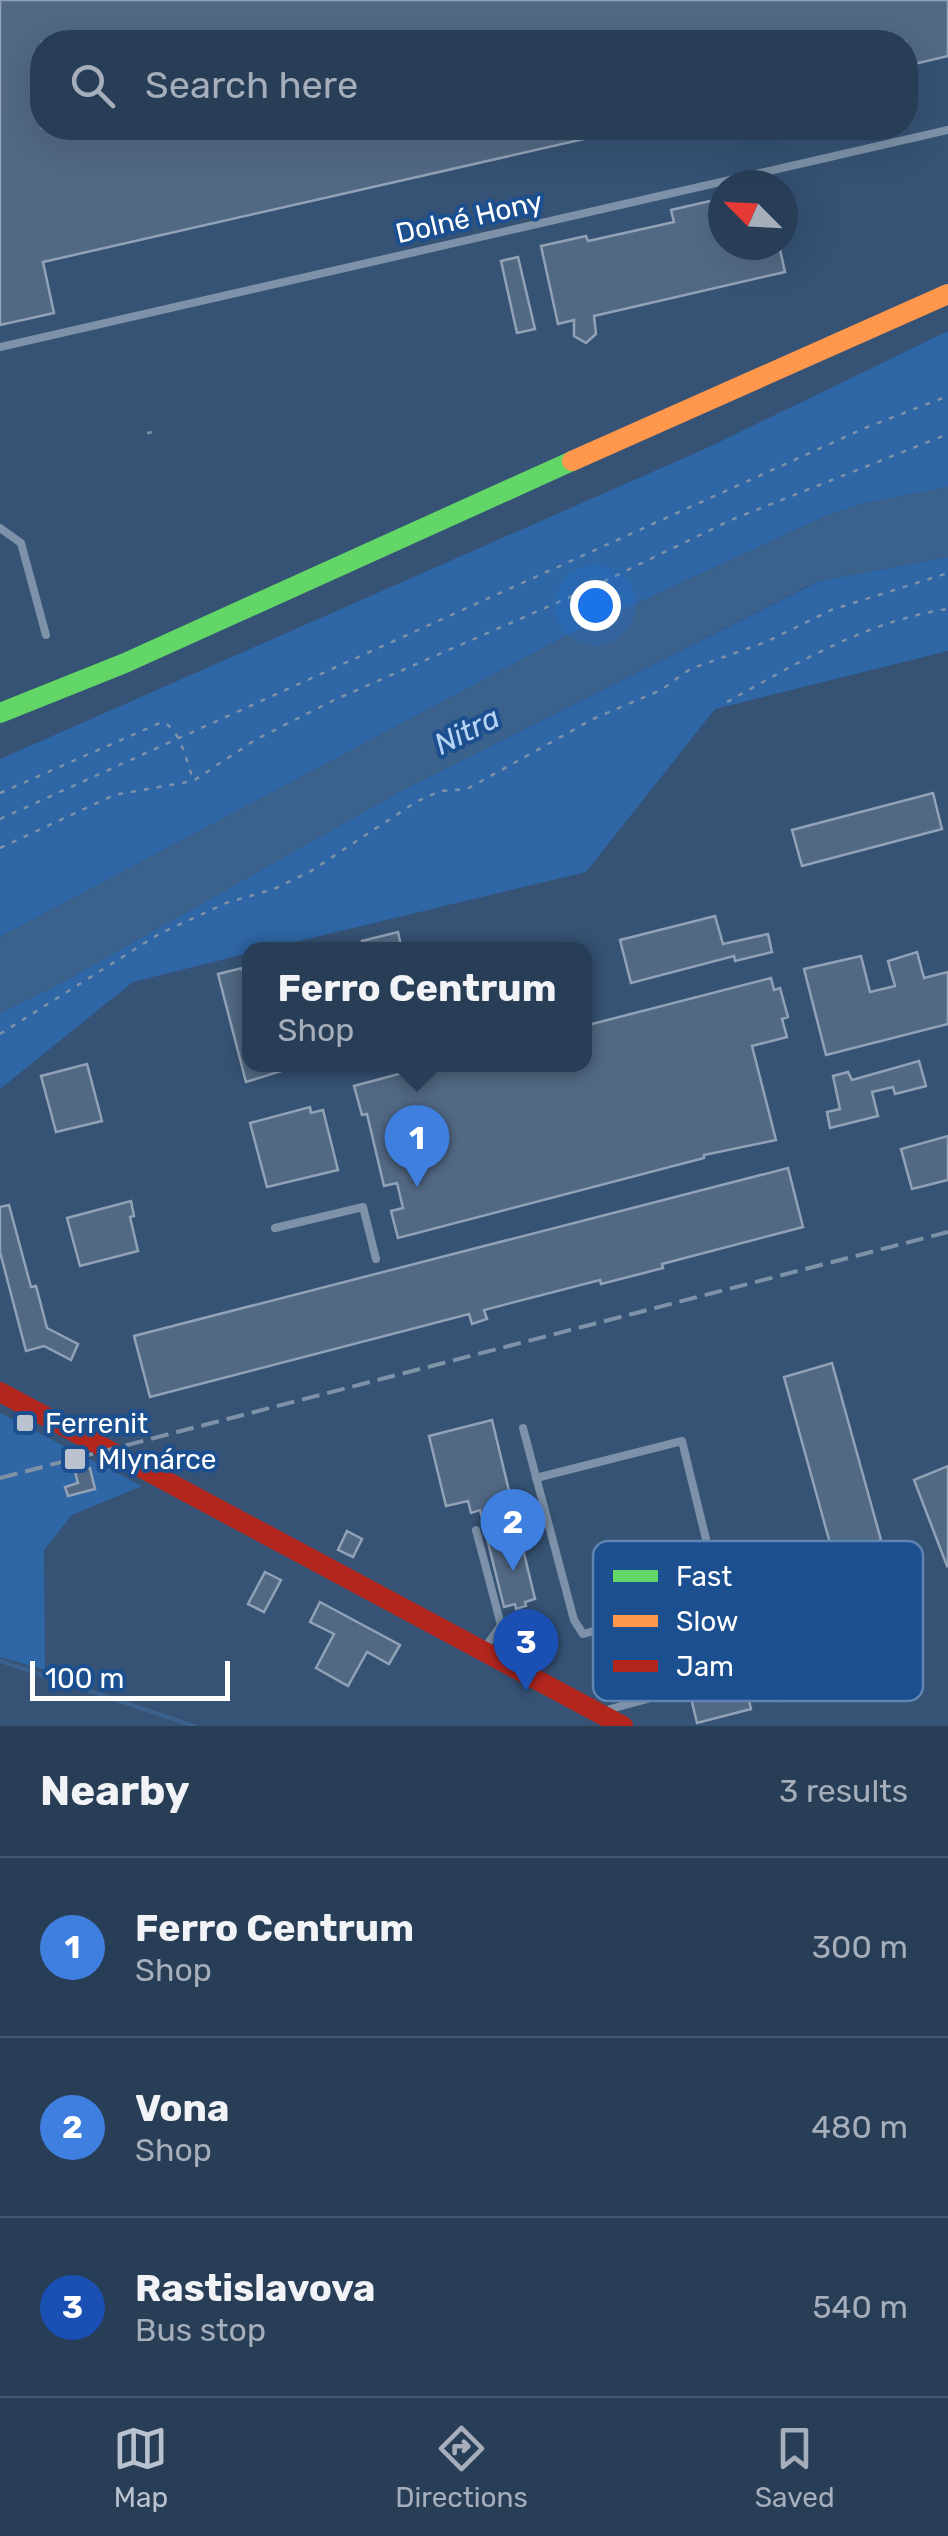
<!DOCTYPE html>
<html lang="en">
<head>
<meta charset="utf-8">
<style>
  body { margin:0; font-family:Rubik,sans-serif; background:#30455d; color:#f1f3f6 }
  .compass { position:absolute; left:708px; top:170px; width:90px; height:90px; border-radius:50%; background:#283e57; box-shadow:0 10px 40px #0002; rotate:294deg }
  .scale { position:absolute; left:30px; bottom:25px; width:200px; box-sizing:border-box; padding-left:10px; border:5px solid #fff; border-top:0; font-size:28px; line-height:35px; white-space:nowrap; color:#fff; -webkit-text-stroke:8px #1b4f8f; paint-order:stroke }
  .you { position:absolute; left:595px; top:605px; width:35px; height:35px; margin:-25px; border:8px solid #fff; border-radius:50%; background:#1a73e8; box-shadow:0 0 0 15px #1a73e833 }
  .badge { display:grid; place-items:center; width:65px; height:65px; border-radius:50%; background:#b9c2ce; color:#fff; font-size:32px; font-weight:700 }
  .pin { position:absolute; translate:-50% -82px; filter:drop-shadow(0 2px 5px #0008) }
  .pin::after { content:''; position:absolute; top:52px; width:35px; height:30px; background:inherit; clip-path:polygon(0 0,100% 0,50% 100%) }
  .popup { position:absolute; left:242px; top:942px; width:350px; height:130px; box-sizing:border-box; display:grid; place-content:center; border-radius:20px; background:#283e57; filter:drop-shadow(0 2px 8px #0005); font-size:32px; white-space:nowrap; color:#a5aeba }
  .popup b { font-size:38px; color:#f1f3f6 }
  .popup::after { content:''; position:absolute; left:50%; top:100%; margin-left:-20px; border:20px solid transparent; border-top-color:#283e57 }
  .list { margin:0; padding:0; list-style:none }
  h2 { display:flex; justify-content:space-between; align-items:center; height:130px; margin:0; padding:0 40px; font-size:42px }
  h2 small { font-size:32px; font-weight:400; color:#a5aeba }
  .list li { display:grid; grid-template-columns:65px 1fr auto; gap:30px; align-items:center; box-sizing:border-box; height:180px; padding:0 40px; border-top:2px solid #44576d }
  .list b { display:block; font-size:38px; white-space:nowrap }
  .list p { margin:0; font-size:32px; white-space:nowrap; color:#a5aeba }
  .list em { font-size:32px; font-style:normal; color:#a5aeba }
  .icon { flex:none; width:55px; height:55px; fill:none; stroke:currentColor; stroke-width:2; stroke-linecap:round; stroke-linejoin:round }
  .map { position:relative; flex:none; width:948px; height:1726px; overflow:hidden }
  .search { position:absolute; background:#283e57; box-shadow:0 10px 40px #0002; left:30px; right:30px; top:30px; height:110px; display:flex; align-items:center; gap:25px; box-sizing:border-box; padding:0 35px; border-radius:40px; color:#a5aeba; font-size:38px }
  .sheet { height:670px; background:#283e57 }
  nav { display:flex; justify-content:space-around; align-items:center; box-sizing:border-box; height:140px; border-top:2px solid #44576d; background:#283e57; font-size:28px; color:#a5aeba }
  nav a { display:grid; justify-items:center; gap:5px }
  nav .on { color:#b9c2ce }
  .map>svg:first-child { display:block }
  .green { fill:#2f66a5 }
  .water { fill:#3b618d }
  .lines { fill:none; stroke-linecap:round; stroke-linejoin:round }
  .stream { stroke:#3b618d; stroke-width:4 }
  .building { fill:#526984; stroke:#92a2b6; stroke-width:2.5 }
  .path { stroke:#7d92a8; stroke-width:2.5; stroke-dasharray:5 8; stroke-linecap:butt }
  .lane { stroke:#7d92a8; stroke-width:8 }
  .fast { stroke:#63d668; stroke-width:20 }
  .slow { stroke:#ff974d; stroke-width:20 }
  .jam { stroke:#b3261e; stroke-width:20 }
  .rail { stroke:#7e92a7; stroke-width:4; stroke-dasharray:18 8; stroke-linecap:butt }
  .poi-dot { fill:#b9c2ce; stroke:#1b4f8f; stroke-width:4 }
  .labels { text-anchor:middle; stroke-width:8; stroke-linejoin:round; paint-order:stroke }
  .street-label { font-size:28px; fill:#fff; stroke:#1b4f8f }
  .poi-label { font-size:28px; fill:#fff; stroke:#1b4f8f; text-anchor:start }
  .water-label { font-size:30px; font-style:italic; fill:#b5d3f5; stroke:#1b4f8f }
  .key { fill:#1b4f8f; stroke:#5f84b1; stroke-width:2.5 }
  .key-label { font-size:28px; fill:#fff }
</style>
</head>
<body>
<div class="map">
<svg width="948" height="1726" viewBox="0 0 948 1726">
  <rect width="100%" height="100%" fill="#365274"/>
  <g class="green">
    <polygon points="948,331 948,487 862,504 828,515 566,636 0,937 0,759 709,447"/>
    <polygon points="948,557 948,651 715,709 586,872 266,949 250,950 249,953 133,982 0,1089 0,1013 54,987 401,791 819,581"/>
    <polygon points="0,1413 142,1486 72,1515 44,1550 45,1670 0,1657"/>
  </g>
  <polygon class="water" points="948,487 948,557 818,581 401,791 54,987 0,1013 0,937 566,636 828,515 862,504"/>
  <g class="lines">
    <polyline class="stream" points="0,1661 194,1726"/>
  </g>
  <g class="building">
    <polygon points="0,0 948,0 948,56 906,66 906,42 42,42 42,128 615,128 615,132 43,262 54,313 0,325"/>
    <polygon points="723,198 723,245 779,245 785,272 594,316 596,334 586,343 574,336 574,320 558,324 541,246 586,236 588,241 674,222 671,210"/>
    <polygon points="518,257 535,329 517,333 501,261"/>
    <polygon points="933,793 942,829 802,866 792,830"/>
    <polygon points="715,916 723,944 768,934 772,952 735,961 734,956 631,983 620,940"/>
    <polygon points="398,932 402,950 364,950 362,941"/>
    <polygon points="917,952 924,978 948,972 948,1024 826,1055 804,969 861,956 870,992 895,986 888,961"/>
    <polygon points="242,968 250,998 250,1064 291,1064 291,1068 246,1082 218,974"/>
    <polygon points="771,978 774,990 780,988 788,1017 782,1019 787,1037 752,1046 776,1140 704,1155 704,1158 398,1238 391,1211 403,1208 397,1183 384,1186 367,1114 362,1115 354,1086 436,1064 584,1064 584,1026"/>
    <polygon points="919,1061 926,1086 895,1094 893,1087 872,1092 878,1116 830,1128 827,1112 840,1109 833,1076 848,1072 852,1080"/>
    <polygon points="87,1064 102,1121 56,1132 41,1076"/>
    <polygon points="310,1107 311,1113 323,1110 338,1170 267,1187 250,1123"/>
    <polygon points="948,1136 948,1180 912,1189 901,1149"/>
    <polygon points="788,1168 803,1227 662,1264 663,1268 640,1274 601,1284 600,1280 484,1310 487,1319 472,1324 469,1314 150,1397 134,1336"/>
    <polygon points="131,1201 134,1216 130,1217 138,1251 80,1266 67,1218"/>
    <polygon points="9,1205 31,1287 36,1286 47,1328 78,1344 71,1360 44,1346 26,1351 0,1252 0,1207"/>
    <polygon points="832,1363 881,1540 833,1554 784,1377"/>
    <polygon points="492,1420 535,1599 525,1602 526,1606 516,1609 515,1604 504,1607 480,1510 471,1513 468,1501 446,1506 429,1436"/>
    <polygon points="948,1466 948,1565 947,1566 914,1480"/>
    <polygon points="90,1468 95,1489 68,1496 65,1487 78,1483 75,1472"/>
    <polygon points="347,1531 362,1539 353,1557 338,1550"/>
    <polygon points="265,1572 281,1580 264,1612 248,1604"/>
    <polygon points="841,1578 856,1635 769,1658 753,1602"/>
    <polygon points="320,1602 400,1645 389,1664 367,1652 348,1686 316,1668 334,1634 310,1622"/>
    <polygon points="860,1649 868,1677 780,1701 773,1673"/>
    <polygon points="652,1656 658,1680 622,1689 616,1666"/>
    <polygon points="745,1683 751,1709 697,1723 691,1698"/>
  </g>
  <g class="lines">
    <g class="path">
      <polyline points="147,433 153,432"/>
      <path d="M727 702C797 663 867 621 948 609"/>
      <path d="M0 793 162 722C181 729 186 761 193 779"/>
      <polyline points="0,819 865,428 948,396"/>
      <polyline points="0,848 114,795 193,781 255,740 334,700 584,591 731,520 948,434"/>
      <polyline points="0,1034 159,934 226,903 274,889 311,871 416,802 440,791 467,789 593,719 661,690 690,669 766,642 831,610 948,573"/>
    </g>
    <g class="lane">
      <polyline points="0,347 948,130"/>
      <polyline points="0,528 21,543 46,635"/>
      <polyline points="275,1228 363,1207 376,1259"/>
      <path d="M523 1428 574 1620 583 1634 835 1564 853 1563C872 1581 889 1625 862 1641L603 1711"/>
      <polyline points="536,1478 682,1441 739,1674"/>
      <polyline points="476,1530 501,1625 483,1650"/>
    </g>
    <polyline class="fast" points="0,713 125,663 572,461"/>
    <polyline class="slow" points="572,461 948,294"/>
    <polyline class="jam" points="0,1392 623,1726"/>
    <polyline class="rail" points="0,1478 948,1232"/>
  </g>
  <g class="poi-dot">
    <rect x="15" y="1413" width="20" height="20" rx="5"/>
    <rect x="63" y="1447" width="24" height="24" rx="5"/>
  </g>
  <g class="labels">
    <g class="street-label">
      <text transform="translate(469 217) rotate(-13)" y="10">Dolné Hony</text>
    </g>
    <g class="poi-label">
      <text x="45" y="1433">Ferrenit</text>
      <text x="98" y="1469">Mlynárce</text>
    </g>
    <g class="water-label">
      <text transform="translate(467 731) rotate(-27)" y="10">Nitra</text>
    </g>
  </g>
  <rect x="593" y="1541" width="330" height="160" rx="15" class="key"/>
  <rect x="613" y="1570" width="45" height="12" fill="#63d668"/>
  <rect x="613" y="1615" width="45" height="12" fill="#ff974d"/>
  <rect x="613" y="1660" width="45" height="12" fill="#b3261e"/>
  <g class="key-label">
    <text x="676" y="1586">Fast</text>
    <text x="676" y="1631">Slow</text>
    <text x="676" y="1676">Jam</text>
  </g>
</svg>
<svg class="compass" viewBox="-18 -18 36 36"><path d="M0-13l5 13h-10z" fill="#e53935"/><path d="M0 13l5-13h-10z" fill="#a5aeba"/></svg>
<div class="scale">100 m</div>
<div class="you"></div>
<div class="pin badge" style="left:417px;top:1187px;background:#3f7fe0">1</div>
<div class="popup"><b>Ferro Centrum</b>Shop</div>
<div class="pin badge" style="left:513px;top:1571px;background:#3f7fe0">2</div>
<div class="pin badge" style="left:526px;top:1691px;background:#1a4fb4">3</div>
<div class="search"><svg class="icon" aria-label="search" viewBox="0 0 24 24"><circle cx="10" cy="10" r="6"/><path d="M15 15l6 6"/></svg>Search here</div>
</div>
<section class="sheet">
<h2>Nearby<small>3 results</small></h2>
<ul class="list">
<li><span class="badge" style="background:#3f7fe0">1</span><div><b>Ferro Centrum</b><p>Shop</p></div><em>300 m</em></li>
<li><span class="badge" style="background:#3f7fe0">2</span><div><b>Vona</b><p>Shop</p></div><em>480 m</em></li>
<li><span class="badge" style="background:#1a4fb4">3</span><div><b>Rastislavova</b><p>Bus stop</p></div><em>540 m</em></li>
</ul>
</section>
<nav>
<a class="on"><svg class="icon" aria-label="map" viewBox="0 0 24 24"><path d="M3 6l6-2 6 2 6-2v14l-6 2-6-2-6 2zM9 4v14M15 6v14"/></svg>Map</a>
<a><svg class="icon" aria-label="directions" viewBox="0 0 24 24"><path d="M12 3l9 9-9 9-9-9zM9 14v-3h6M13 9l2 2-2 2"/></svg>Directions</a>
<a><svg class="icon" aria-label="saved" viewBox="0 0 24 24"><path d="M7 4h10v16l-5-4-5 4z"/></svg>Saved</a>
</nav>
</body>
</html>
